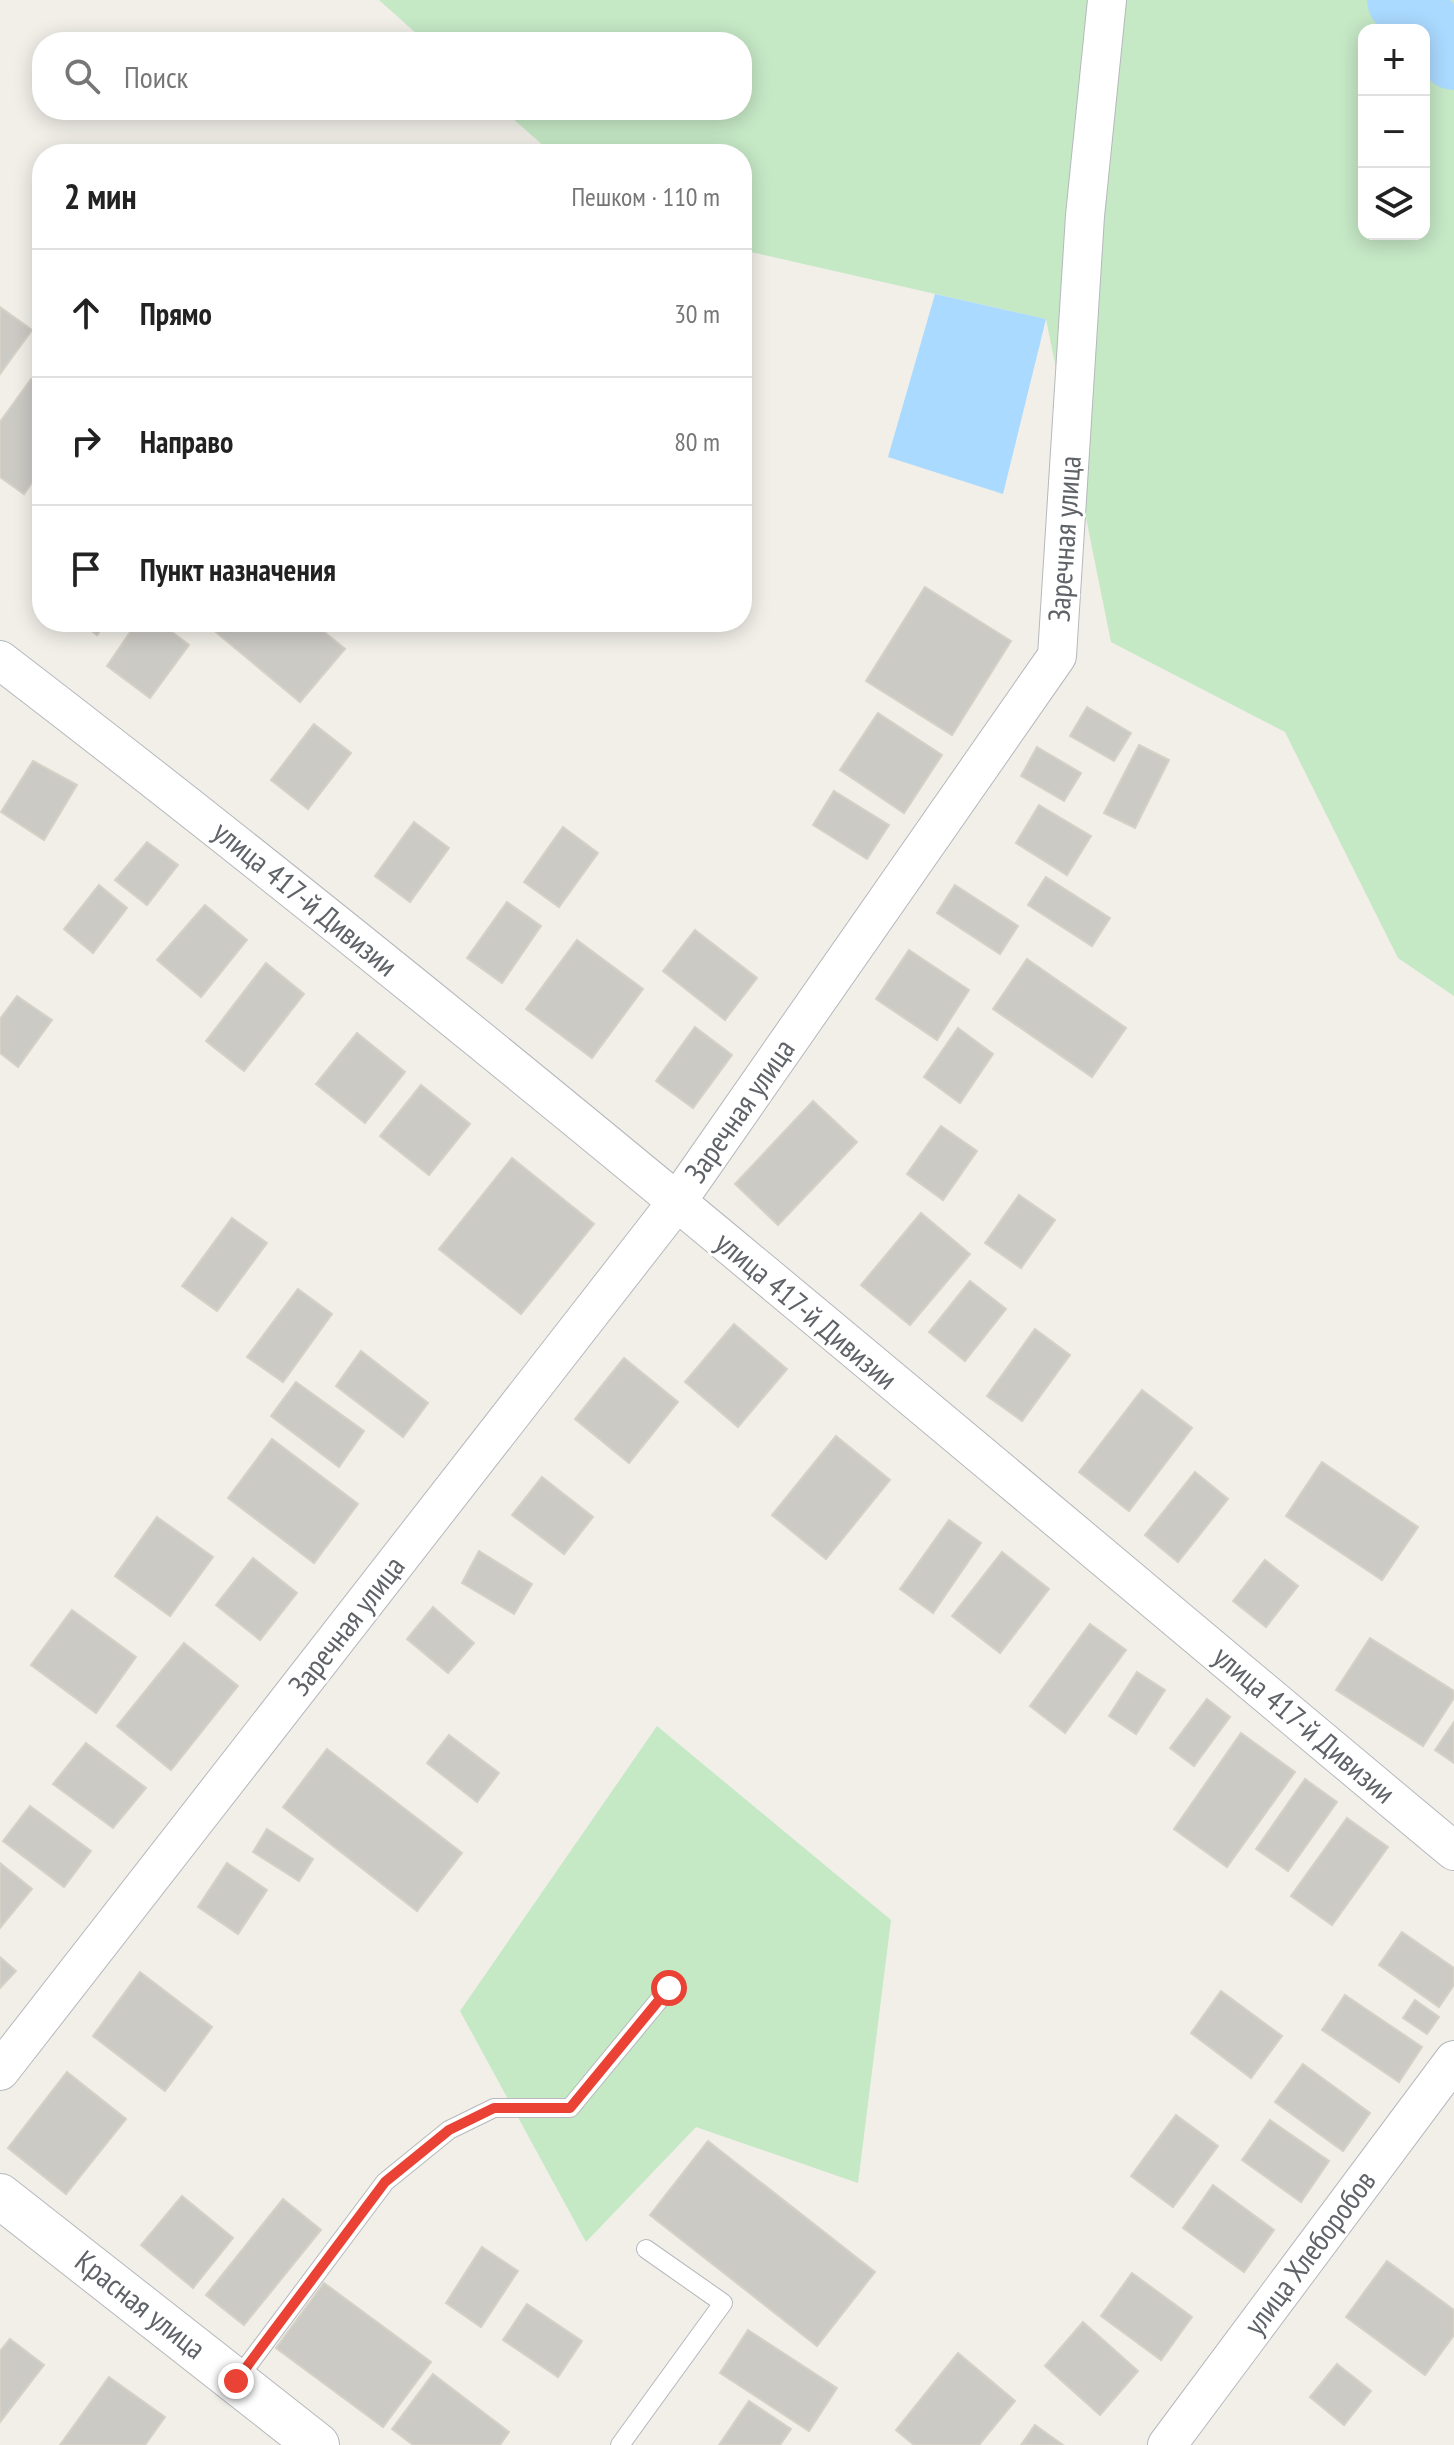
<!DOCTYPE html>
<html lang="ru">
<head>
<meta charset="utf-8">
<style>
  body { margin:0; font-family:"PT Sans Narrow",sans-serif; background:#f6f6f6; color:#222 }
  .controls { position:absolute; right:24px; top:24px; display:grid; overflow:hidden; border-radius:16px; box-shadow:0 4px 20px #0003 }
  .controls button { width:72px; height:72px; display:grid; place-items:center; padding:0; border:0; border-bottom:2px solid #e0e0e0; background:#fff; color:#222; font:40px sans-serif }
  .stop { position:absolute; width:24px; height:24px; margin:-18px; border:6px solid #ea4335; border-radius:50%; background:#fff }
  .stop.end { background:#ea4335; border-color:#fff; box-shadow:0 2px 8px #0008 }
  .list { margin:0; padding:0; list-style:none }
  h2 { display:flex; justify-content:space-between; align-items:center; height:104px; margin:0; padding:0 32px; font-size:34px }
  h2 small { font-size:26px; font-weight:400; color:#767676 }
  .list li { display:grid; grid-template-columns:52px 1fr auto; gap:24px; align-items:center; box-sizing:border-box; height:128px; padding:0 32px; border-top:2px solid #e0e0e0 }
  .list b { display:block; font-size:30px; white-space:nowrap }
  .list em { font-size:26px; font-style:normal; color:#767676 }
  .icon { flex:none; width:44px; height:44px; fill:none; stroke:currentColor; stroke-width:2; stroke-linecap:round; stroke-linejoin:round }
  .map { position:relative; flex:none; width:1454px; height:2445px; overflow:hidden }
  .search { position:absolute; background:#fff; box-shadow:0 4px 20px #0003; left:32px; top:32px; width:720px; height:88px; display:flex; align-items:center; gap:20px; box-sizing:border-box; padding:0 28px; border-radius:32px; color:#767676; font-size:30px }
  .panel { position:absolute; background:#fff; box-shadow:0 4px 20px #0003; left:32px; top:144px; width:720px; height:488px; border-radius:32px }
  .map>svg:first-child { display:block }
  .green { fill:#c5e8c5; fill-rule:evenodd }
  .water { fill:#aadaff }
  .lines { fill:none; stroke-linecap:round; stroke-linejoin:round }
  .river { stroke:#aadaff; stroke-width:70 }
  .building { fill:#cccac5; stroke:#d6d1c6; stroke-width:2 }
  .service-casing { stroke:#b5b8bc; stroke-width:20 }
  .minor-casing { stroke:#b5b8bc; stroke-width:40 }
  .tertiary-casing { stroke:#b5b8bc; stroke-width:46 }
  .service { stroke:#fff; stroke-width:18 }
  .minor { stroke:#fff; stroke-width:38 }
  .tertiary { stroke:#fff; stroke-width:44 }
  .route { stroke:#ea4335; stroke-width:10 }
  .labels { text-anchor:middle; stroke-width:6; stroke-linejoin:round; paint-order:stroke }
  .street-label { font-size:30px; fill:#5f6368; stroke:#fff }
</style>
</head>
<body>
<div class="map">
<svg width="1454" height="2445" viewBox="0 0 1454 2445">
  <rect width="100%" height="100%" fill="#f1efe8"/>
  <g class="green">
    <path d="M379 0H1454V996L1398 958 1285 732 1111 642 1046 319 742 250V154H553L503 110H742V42H426ZM1364 30H1424V234H1364Z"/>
    <polygon points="657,1726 891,1920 858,2183 696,2127 586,2242 460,2011"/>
  </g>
  <polygon class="water" points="935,294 1046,319 1003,494 888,457"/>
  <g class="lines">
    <polyline class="river" points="1402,0 1454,55"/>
  </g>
  <g class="building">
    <polygon points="0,307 32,330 0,374"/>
    <polygon points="31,379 42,386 42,468 24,494 0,477 0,422"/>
    <polygon points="925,587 1011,641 952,735 866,681"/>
    <polygon points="80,622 107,622 97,635"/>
    <polygon points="137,622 159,622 189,645 150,698 107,666"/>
    <polygon points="218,622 312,622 345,649 300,702 212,629"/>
    <polygon points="1087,707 1131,733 1114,761 1070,736"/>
    <polygon points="878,713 942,755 904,813 840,770"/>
    <polygon points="314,724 351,753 308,809 271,780"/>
    <polygon points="1139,745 1169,760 1135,828 1104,813"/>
    <polygon points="1037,747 1081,773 1064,801 1021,776"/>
    <polygon points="33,761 77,785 44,840 1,812"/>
    <polygon points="834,791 889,825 867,859 813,825"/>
    <polygon points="1039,805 1091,836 1067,875 1016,843"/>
    <polygon points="414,822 449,848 410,902 375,876"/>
    <polygon points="563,827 598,853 559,907 524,882"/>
    <polygon points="147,842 178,865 147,905 115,880"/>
    <polygon points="1046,877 1110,918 1092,946 1028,905"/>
    <polygon points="99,885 127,908 93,953 64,929"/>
    <polygon points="955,885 1018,926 1000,954 937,913"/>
    <polygon points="507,902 541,926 502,983 467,958"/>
    <polygon points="205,905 247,940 201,997 157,960"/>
    <polygon points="695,930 757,978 725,1020 663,971"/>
    <polygon points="577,940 643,989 592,1058 526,1009"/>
    <polygon points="909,950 969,990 937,1040 876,999"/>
    <polygon points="1027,959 1126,1028 1092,1077 993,1009"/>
    <polygon points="266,963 304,994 244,1071 206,1041"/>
    <polygon points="17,996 52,1020 18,1067 0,1053 0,1019"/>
    <polygon points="695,1027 732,1055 693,1108 656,1081"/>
    <polygon points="958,1028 993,1054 960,1103 924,1077"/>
    <polygon points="357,1033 405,1072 365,1123 316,1084"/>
    <polygon points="421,1085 470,1124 429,1175 380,1136"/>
    <polygon points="813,1101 857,1142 778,1225 735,1184"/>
    <polygon points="941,1126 977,1151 943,1200 907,1174"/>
    <polygon points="512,1158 594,1224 521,1314 439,1249"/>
    <polygon points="1019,1195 1055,1220 1021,1268 985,1243"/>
    <polygon points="921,1213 970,1254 910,1325 861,1285"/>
    <polygon points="232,1218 267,1243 217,1311 182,1286"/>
    <polygon points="970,1281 1006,1309 965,1361 929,1332"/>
    <polygon points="298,1289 332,1314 283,1382 247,1357"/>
    <polygon points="734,1324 787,1369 738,1427 685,1382"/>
    <polygon points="1035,1329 1070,1355 1022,1421 987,1396"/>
    <polygon points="361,1351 428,1403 403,1437 336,1386"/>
    <polygon points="624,1358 678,1402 629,1463 575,1419"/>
    <polygon points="296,1382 364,1431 339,1467 271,1416"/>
    <polygon points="1142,1390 1192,1428 1129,1511 1079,1472"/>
    <polygon points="836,1436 890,1480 826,1559 772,1515"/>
    <polygon points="272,1439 358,1504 314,1563 228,1498"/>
    <polygon points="1322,1462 1418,1527 1382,1580 1286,1516"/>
    <polygon points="1195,1472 1228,1499 1178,1562 1145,1535"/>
    <polygon points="542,1477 593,1517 564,1554 512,1515"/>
    <polygon points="157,1517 213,1557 170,1616 115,1576"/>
    <polygon points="949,1520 981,1543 933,1613 900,1589"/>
    <polygon points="479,1551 532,1584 514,1614 462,1583"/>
    <polygon points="1002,1552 1049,1589 1000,1653 952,1616"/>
    <polygon points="253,1558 297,1593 260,1640 216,1605"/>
    <polygon points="1265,1560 1298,1586 1266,1627 1233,1601"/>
    <polygon points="433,1607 474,1643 448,1673 407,1639"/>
    <polygon points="72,1610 136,1657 96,1713 31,1665"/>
    <polygon points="1090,1624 1126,1650 1065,1733 1030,1706"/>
    <polygon points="1370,1638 1454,1691 1454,1698 1423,1746 1336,1690"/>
    <polygon points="184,1643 238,1686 171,1770 117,1726"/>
    <polygon points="1137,1672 1165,1690 1136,1734 1109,1716"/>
    <polygon points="1207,1699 1230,1717 1194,1766 1170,1748"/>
    <polygon points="1454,1722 1454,1763 1435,1750"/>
    <polygon points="1241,1733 1295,1772 1227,1867 1174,1829"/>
    <polygon points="449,1735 499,1773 477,1802 427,1763"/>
    <polygon points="86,1743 146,1788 113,1828 53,1784"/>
    <polygon points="327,1749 462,1853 417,1911 283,1807"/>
    <polygon points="1305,1779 1337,1802 1288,1871 1256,1849"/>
    <polygon points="30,1806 91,1851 64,1887 3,1841"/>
    <polygon points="1347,1818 1388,1847 1332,1925 1291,1896"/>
    <polygon points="267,1829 313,1859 299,1881 253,1852"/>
    <polygon points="0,1863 32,1889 0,1928"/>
    <polygon points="227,1863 267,1890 238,1934 198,1907"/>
    <polygon points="1402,1932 1454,1968 1454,1985 1439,2007 1379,1965"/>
    <polygon points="0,1957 16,1971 0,1988"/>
    <polygon points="140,1972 212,2027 165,2091 93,2036"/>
    <polygon points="1221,1991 1282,2036 1251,2078 1191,2033"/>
    <polygon points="1345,1995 1422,2047 1399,2082 1322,2030"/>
    <polygon points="1415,2000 1439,2017 1427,2034 1403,2018"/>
    <polygon points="1303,2064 1370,2113 1343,2151 1275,2102"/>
    <polygon points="67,2072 126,2119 66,2194 8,2148"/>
    <polygon points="1176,2115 1218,2146 1173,2207 1131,2176"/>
    <polygon points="1270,2120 1329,2161 1301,2202 1242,2160"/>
    <polygon points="708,2141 875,2272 817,2346 650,2215"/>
    <polygon points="1213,2185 1274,2230 1244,2272 1183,2228"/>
    <polygon points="182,2196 233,2238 193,2288 141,2245"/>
    <polygon points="283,2199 321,2230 244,2325 206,2295"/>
    <polygon points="482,2247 518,2271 481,2327 446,2303"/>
    <polygon points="1387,2261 1454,2310 1454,2335 1425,2375 1346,2317"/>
    <polygon points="1132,2273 1192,2317 1161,2360 1101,2316"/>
    <polygon points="324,2283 431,2362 383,2427 276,2348"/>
    <polygon points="527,2304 582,2341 558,2377 503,2340"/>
    <polygon points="1083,2322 1138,2371 1100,2415 1045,2366"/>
    <polygon points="748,2330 837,2388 809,2431 720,2373"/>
    <polygon points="10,2339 44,2365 0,2422 0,2351"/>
    <polygon points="958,2353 1015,2401 979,2445 914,2445 896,2430"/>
    <polygon points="1337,2364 1371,2391 1344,2425 1310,2397"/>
    <polygon points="433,2374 509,2432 500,2445 413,2445 392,2429"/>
    <polygon points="109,2377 165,2417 145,2445 60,2445"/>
    <polygon points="749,2401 791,2429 780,2445 719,2445"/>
    <polygon points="1035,2425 1063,2445 1021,2445"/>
  </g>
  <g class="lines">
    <g class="service-casing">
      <g id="service">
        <polyline points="236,2381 385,2182 449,2130 494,2108 570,2108 669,1988"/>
        <polyline points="620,2445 723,2303 646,2249"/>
      </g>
    </g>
    <g class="minor-casing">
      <g id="minor">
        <path d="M0 660C497 1041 973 1450 1454 1851"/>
        <polyline points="0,2071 676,1203 1057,656 1085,216 1107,0"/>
        <polyline points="1167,2445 1454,2060"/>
      </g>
    </g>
    <g class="tertiary-casing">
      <polyline id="tertiary" points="0,2196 317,2445"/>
    </g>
    <use href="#service" class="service"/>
    <use href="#minor" class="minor"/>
    <use href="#tertiary" class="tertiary"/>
  </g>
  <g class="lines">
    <polyline class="route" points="236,2381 385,2182 449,2130 494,2108 570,2108 669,1988"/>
  </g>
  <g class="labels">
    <g class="street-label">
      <text transform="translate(1065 539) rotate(-86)" y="10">Заречная улица</text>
      <text transform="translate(305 899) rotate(39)" y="10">улица 417-й Дивизии</text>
      <text transform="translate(740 1111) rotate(-55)" y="10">Заречная улица</text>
      <text transform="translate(806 1311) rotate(40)" y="10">улица 417-й Дивизии</text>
      <text transform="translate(347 1626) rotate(-52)" y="10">Заречная улица</text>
      <text transform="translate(1304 1725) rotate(40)" y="10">улица 417-й Дивизии</text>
      <text transform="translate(1310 2253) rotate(-53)" y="10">улица Хлеборобов</text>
      <text transform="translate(140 2305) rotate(38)" y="10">Красная улица</text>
    </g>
  </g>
</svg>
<div class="controls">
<button>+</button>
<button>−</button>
<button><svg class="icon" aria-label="layers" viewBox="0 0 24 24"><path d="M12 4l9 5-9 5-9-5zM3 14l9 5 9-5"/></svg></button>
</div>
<div class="stop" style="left:669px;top:1988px"></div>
<div class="stop end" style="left:236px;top:2381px"></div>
<div class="search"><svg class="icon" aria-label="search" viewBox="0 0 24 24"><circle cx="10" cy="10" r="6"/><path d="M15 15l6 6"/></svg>Поиск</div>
<section class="panel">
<h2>2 мин<small>Пешком · 110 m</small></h2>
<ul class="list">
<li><svg class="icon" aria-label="ahead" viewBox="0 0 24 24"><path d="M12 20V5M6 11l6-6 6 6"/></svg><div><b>Прямо</b></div><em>30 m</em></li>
<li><svg class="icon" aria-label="right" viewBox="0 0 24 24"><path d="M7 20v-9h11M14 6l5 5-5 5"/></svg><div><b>Направо</b></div><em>80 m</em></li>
<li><svg class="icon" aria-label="arrive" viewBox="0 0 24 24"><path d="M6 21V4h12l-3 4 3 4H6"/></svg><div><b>Пункт назначения</b></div></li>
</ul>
</section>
</div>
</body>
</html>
